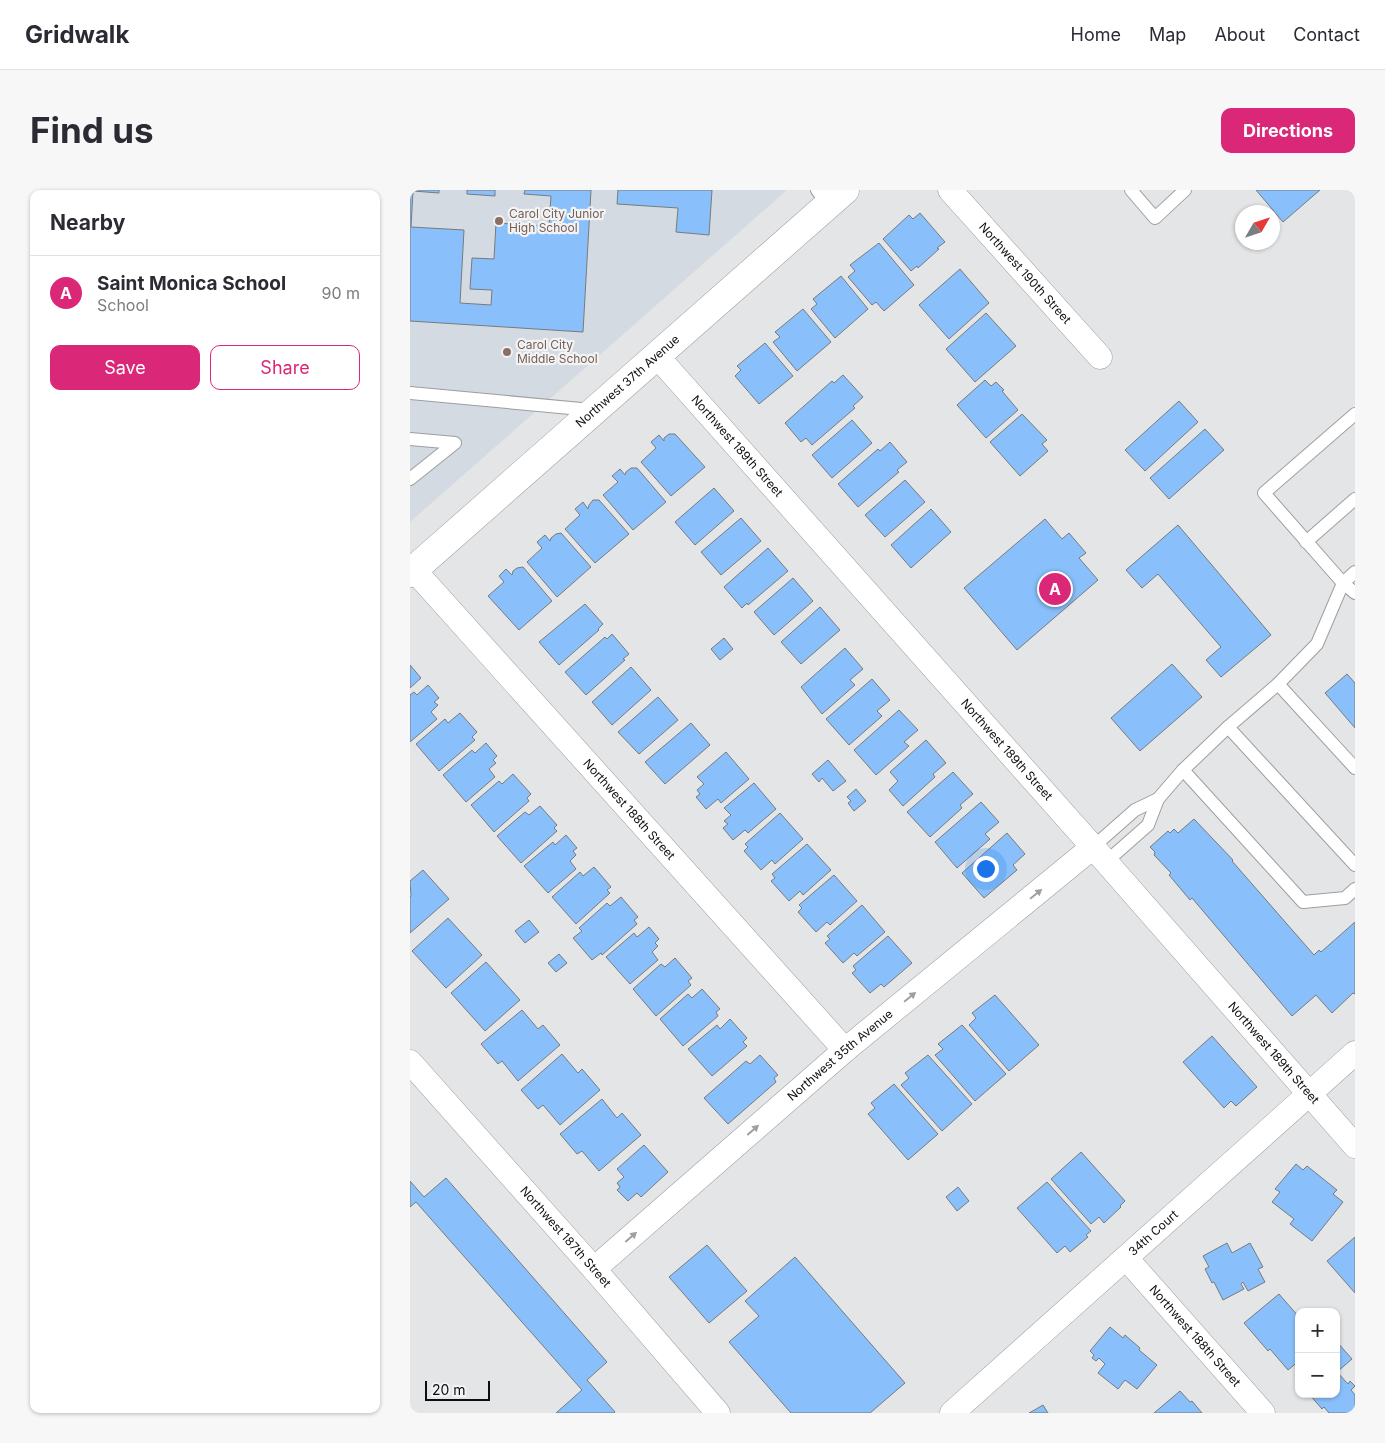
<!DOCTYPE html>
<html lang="en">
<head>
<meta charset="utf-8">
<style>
  body { margin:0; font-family:Inter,sans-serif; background:#f7f7f7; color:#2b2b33 }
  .controls { position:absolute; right:15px; bottom:15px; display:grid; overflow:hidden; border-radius:10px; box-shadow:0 1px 4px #0004 }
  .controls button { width:45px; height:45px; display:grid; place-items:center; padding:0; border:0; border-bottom:1px solid #e1e1e2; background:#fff; color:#2b2b33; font:25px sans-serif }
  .compass { position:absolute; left:825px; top:15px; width:45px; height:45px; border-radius:50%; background:#fff; box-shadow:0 1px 4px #0004; rotate:51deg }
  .scale { position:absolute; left:15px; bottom:12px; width:65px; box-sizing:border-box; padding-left:5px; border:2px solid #0d0e0e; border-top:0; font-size:14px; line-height:18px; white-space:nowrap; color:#0d0e0e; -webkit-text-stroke:4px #f1f3f4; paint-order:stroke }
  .you { position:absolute; left:575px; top:678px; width:18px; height:18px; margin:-12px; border:4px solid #fff; border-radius:50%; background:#1a73e8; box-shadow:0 0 0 8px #1a73e833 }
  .badge { display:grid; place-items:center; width:32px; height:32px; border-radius:50%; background:#db2777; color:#fff; font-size:16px; font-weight:700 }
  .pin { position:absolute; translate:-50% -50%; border:2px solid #fff; box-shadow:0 1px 5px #0006 }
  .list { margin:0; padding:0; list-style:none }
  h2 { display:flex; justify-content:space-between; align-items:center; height:65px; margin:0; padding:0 20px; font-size:21px }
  h2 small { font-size:16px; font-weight:400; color:#7c7c81 }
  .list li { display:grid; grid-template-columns:32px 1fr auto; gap:15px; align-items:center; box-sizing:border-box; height:75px; padding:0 20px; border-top:1px solid #e1e1e2 }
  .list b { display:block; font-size:19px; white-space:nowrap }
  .list p { margin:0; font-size:16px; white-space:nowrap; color:#7c7c81 }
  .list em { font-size:16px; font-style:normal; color:#7c7c81 }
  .actions { display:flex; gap:10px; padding:15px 20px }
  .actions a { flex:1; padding:11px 0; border:1px solid #db2777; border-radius:10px; text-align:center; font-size:18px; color:#db2777 }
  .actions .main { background:#db2777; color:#fff }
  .map { position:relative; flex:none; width:945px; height:1223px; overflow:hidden; border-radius:10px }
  header { display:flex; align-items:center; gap:30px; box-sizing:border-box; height:70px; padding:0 25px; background:#fff; border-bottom:1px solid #e1e1e2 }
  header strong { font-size:24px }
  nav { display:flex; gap:28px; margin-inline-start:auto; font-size:18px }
  .intro { display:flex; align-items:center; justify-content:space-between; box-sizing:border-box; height:120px; padding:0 30px }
  h1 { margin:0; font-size:35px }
  .button { padding:12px 22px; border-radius:10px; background:#db2777; color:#fff; font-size:18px; font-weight:700 }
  main { display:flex; gap:30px; padding:0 30px }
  aside { flex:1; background:#fff; border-radius:10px; box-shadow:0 1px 4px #0004 }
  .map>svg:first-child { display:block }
  .built { fill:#d3dae1 }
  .building { fill:#89c0fb; stroke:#797a7c }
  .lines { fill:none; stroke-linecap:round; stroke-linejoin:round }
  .service-casing { stroke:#9d9ea0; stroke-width:14 }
  .minor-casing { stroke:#9d9ea0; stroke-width:25 }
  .secondary-casing { stroke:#9d9ea0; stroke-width:29 }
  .service { stroke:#fff; stroke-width:12 }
  .minor { stroke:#fff; stroke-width:24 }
  .secondary { stroke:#fff; stroke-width:28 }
  .oneway { fill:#9e9f9f }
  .education-dot { fill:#8d6e63; stroke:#f1f3f4; stroke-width:2 }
  .labels { text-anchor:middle; stroke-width:4.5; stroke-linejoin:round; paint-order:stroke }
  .education-label { font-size:12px; fill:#785e54; stroke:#f1f3f4; text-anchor:start }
  .street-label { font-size:12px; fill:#0d0e0e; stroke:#f1f3f4 }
</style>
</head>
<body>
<header>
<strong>Gridwalk</strong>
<nav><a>Home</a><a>Map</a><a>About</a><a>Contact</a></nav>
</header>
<div class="intro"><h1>Find us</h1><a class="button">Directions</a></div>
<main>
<aside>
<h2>Nearby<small></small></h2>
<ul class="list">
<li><span class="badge">A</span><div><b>Saint Monica School</b><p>School</p></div><em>90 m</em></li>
</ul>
<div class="actions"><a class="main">Save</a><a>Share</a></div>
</aside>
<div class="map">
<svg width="945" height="1223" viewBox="0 0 945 1223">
  <rect width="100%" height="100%" fill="#e4e5e7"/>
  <polygon class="built" points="0,0 377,0 0,332"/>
  <g class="building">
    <polygon points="0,0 29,0 29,3 3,1 1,37 54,40 50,113 81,115 82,100 60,99 62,68 84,69 86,33 139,36 141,6 114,4 115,0 181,0 173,142 0,131"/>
    <polygon points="57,0 85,0 85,6 57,4"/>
    <polygon points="208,0 302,0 299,45 266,42 268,18 207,14"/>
    <polygon points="846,0 910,0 873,32"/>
    <polygon points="510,23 535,52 527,58 529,59 508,78 507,76 501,81 473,49 499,25 503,29"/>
    <polygon points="469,53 504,95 474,121 466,112 462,115 438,87 445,81 440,75"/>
    <polygon points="550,79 579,113 539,149 509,115"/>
    <polygon points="431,86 458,119 425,148 401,119 407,114 403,109"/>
    <polygon points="393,119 421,152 387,181 363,152 370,147 365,142"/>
    <polygon points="576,123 606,156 565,192 536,159"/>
    <polygon points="355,153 383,186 349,214 325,186 331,180 327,176"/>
    <polygon points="433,185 453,207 443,216 445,218 402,255 396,248 391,252 375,233 422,191 424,193"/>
    <polygon points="575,190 581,196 586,192 594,200 592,201 608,220 576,248 547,215"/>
    <polygon points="769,211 788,232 735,281 715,260"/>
    <polygon points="612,224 637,250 632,254 638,261 610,286 580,252"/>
    <polygon points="442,230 462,253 422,288 402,265"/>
    <polygon points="795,239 814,260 759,309 740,288"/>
    <polygon points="259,244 265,244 295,277 261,306 231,272 246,258 241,252 249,245 254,251 254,248"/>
    <polygon points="480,252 497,272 487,280 489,282 448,317 428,294 468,259 470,261"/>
    <polygon points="221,278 227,278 256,312 223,340 193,305 208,292 202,286 210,279 215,285 216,282"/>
    <polygon points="495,290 515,312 475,347 455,325"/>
    <polygon points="304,298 324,321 285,355 265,332"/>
    <polygon points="183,310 189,310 219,344 185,373 155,339 170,325 165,319 173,312 178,319 179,315"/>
    <polygon points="521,319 541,342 501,378 481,355"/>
    <polygon points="331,328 351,351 311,385 291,362"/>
    <polygon points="635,329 652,349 659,343 676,363 669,368 688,390 607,460 554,398"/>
    <polygon points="768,335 861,445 811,487 796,470 811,457 748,384 732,398 716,380"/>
    <polygon points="151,343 181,377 147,407 117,372 132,358 127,352 135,345 140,351 141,348 146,344"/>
    <polygon points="358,358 378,381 338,415 337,413 332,418 314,397"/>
    <polygon points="113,377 142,411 109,440 78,406 94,392 89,386 96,379 102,385 103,381 107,378"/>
    <polygon points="383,388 403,411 364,445 344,422"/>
    <polygon points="175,414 193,434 188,439 189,440 149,475 129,452"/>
    <polygon points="410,417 430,440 391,474 371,452"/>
    <polygon points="202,444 219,464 213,469 215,470 176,505 155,482 195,447 197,449"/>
    <polygon points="314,448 323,459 310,470 301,459"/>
    <polygon points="435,458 453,479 440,490 445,495 412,524 391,497"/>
    <polygon points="762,474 792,507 730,561 701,528"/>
    <polygon points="0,475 11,488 0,498"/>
    <polygon points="221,477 241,500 202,535 182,512"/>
    <polygon points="937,484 945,493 945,538 915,503"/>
    <polygon points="462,489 480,510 467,521 472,526 439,555 416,529"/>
    <polygon points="18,495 29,508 24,512 28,515 21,522 27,529 0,552 0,505 4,502 7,505"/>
    <polygon points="248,507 268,530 229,564 208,542"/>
    <polygon points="489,520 508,540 494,552 499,556 466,585 444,560"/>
    <polygon points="50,523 67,542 62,547 65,550 29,581 6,554 35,529 38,533"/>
    <polygon points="281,533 300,555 255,594 235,572"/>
    <polygon points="516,550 536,573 523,584 525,587 493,616 479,600 488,591 480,582"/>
    <polygon points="76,553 87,566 83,570 86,573 79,579 85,587 56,612 33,585 62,560 65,563"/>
    <polygon points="316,562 339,589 311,613 308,609 296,619 286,607 290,604 287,600 294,594 287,587"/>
    <polygon points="418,570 436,591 423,601 412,588 409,592 402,584"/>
    <polygon points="543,582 563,604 550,615 552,618 520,647 497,622"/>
    <polygon points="103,584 121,604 117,608 119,611 84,642 61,615 89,591 92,594"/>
    <polygon points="344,593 366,619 338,643 335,640 323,650 313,638 318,634 314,631 321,625 314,618"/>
    <polygon points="446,599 456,611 444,621 438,613 441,611 437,607"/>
    <polygon points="571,612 589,632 575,644 580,649 547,678 525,652"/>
    <polygon points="130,616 147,635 144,638 147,641 111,673 87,646 115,622 119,625"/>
    <polygon points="370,623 393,649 365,674 362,670 351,680 334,661 338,657 335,654"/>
    <polygon points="784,629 823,670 822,671 904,765 909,760 911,762 945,732 945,804 943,803 922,823 906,805 882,826 782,708 780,710 759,685 761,683 744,665 745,662 740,657 758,641 760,643 764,639 768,643"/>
    <polygon points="597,643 615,664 603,675 607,680 574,708 552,683"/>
    <polygon points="156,645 167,658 163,661 166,665 160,671 166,679 138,703 114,676 143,652 145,655"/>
    <polygon points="397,654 421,680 393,705 390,701 379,711 361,691 365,688 362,684"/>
    <polygon points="184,677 201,697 197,700 200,703 166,734 142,707 170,682 173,686"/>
    <polygon points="13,680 39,709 0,743 0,707 1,706 0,691"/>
    <polygon points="424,685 447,711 420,735 417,732 406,742 388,722 392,718 389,715"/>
    <polygon points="211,707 228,727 224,730 227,734 192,765 191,763 182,770 163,748 172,741 169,738 197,713 200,716"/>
    <polygon points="452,715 475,742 447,766 444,763 433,773 415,753 420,749 417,746"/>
    <polygon points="38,728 72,765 36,798 2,761"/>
    <polygon points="119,730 129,742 115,753 105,741"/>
    <polygon points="239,737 249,749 245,753 248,756 242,762 248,770 220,794 196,767 224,743 227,747"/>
    <polygon points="478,746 502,773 474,797 471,794 460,803 442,783 446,780 443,776"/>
    <polygon points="149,764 157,773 146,782 138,773"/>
    <polygon points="265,768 282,788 278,791 281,795 246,826 223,799 251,774 255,777"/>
    <polygon points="76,772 110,810 75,841 41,803"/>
    <polygon points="292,799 310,819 306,822 308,826 273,856 250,829 278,804 282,808"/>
    <polygon points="585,805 629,855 599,881 559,835 566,828 562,823"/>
    <polygon points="112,820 128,839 133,835 150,855 108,891 92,871 88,874 71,854"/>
    <polygon points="320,829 337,848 333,852 337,856 302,886 278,859 307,835 310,839"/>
    <polygon points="552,835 596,884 565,911 525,865 533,859 528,854"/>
    <polygon points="802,846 847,897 826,916 821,911 814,918 773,872"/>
    <polygon points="152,864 168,883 172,879 190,900 150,935 133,915 128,919 111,900"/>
    <polygon points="350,865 368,885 364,888 366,892 318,934 294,908 336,871 340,874"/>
    <polygon points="518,865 562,914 532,941 491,895 499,888 495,883"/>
    <polygon points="484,894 528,944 498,970 458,924 465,918 461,913"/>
    <polygon points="192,909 207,928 212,923 231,945 189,981 172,961 167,964 150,944"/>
    <polygon points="234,955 258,982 231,1007 227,1003 218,1011 207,1000 210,997 207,993 214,987 207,979"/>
    <polygon points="671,962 715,1011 710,1016 711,1017 694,1033 689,1027 681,1034 641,989"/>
    <polygon points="886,974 893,980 897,976 927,1000 923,1004 933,1012 902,1051 880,1034 884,1029 862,1012 870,1002 865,999"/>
    <polygon points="36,988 197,1172 177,1190 205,1222 204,1223 146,1223 172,1200 6,1012 0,1017 0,991 14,1007"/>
    <polygon points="637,992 681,1041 676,1045 678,1047 660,1062 655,1056 647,1063 607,1018"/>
    <polygon points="548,997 559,1011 547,1021 536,1007"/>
    <polygon points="945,1047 945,1103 917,1071"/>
    <polygon points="817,1053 822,1063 840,1053 853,1077 848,1079 855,1092 838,1101 833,1092 831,1094 834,1099 813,1110 804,1092 802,1093 795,1079 799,1077 793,1066"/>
    <polygon points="297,1055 337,1101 299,1133 259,1087"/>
    <polygon points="385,1067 495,1193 460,1223 381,1223 319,1152 349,1126 335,1111"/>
    <polygon points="869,1104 889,1127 889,1141 887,1142 889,1144 889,1171 878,1180 860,1159 858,1161 834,1133"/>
    <polygon points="700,1137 713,1148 715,1145 723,1152 730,1158 729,1160 747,1175 727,1199 715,1190 708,1199 688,1183 695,1174 689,1168 686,1171 682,1168 684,1165 680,1161"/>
    <polygon points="927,1152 942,1169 927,1182 938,1194 940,1191 945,1196 941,1200 945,1205 945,1223 919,1223 914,1217 912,1219 899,1204 926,1204"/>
    <polygon points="770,1201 780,1212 782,1211 792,1223 744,1223"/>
    <polygon points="633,1215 638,1223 619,1223 621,1222"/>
  </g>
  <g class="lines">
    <g class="service-casing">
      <g id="service">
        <polyline points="407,0 418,15"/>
        <polyline points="721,0 745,28 775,0"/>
        <polyline points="0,203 182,220"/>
        <polyline points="945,224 854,303 933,393 945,403"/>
        <polyline points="0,249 45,253 0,289"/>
        <polyline points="896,352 945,309"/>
        <polyline points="868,494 945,578"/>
        <polyline points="818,537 945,675"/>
        <polyline points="773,580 893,712 935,708 945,699"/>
        <polyline points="683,657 725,620 748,609"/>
        <polyline points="696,672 738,635 748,609 773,580 818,537 868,494 907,454 933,393 945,382"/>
      </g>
    </g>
    <g class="minor-casing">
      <g id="minor">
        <path id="s1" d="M540 0 690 167"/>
        <path id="s2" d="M246 165 683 657 945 956"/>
        <path id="s3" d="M4 380 435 860"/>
        <path id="s4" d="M0 872 184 1079 308 1223"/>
        <path id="s5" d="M716 1068 853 1223"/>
        <path id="s6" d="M184 1079 435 860 683 657"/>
        <path id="s7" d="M542 1223 945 863"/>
      </g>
    </g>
    <g class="secondary-casing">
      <g id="secondary">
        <path id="s8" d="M0 383 435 0"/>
      </g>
    </g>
    <use href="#service" class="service"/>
    <use href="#minor" class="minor"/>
    <use href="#secondary" class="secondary"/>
  </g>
  <defs><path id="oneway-solid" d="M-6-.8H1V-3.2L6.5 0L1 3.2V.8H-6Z" transform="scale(1.25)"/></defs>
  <g class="oneway">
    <use href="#oneway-solid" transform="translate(626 704) rotate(-39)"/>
    <use href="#oneway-solid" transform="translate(500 807) rotate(-39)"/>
    <use href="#oneway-solid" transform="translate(343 940) rotate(-41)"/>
    <use href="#oneway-solid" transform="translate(221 1047) rotate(-41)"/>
  </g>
  <g class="education-dot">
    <circle cx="89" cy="31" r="5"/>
    <circle cx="97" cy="162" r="5"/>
  </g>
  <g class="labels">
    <g class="education-label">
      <text x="99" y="28">Carol City Junior<tspan x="99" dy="14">High School</tspan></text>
      <text x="107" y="159">Carol City<tspan x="107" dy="14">Middle School</tspan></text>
    </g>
    <g class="street-label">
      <text dy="4" stroke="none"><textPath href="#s1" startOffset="112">Northwest 190th Street</textPath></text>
      <text dy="4" stroke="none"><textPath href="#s8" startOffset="290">Northwest 37th Avenue</textPath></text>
      <text dy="4" stroke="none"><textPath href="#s2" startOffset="122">Northwest 189th Street</textPath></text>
      <text dy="4" stroke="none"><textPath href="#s2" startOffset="528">Northwest 189th Street</textPath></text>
      <text dy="4" stroke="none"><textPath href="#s3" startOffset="322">Northwest 188th Street</textPath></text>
      <text dy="4" stroke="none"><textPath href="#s2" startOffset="932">Northwest 189th Street</textPath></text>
      <text dy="4" stroke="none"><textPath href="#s6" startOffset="326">Northwest 35th Avenue</textPath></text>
      <text dy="4" stroke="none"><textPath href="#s7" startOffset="270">34th Court</textPath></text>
      <text dy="4" stroke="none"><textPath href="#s4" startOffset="234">Northwest 187th Street</textPath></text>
      <text dy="4" stroke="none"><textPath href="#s5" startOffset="104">Northwest 188th Street</textPath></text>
    </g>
  </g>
</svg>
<div class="controls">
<button>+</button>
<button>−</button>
</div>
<svg class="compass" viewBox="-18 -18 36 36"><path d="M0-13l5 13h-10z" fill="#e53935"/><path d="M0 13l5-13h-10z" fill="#7c7c81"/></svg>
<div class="scale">20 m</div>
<div class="you"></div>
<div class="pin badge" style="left:645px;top:399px">A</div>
</div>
</main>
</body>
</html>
